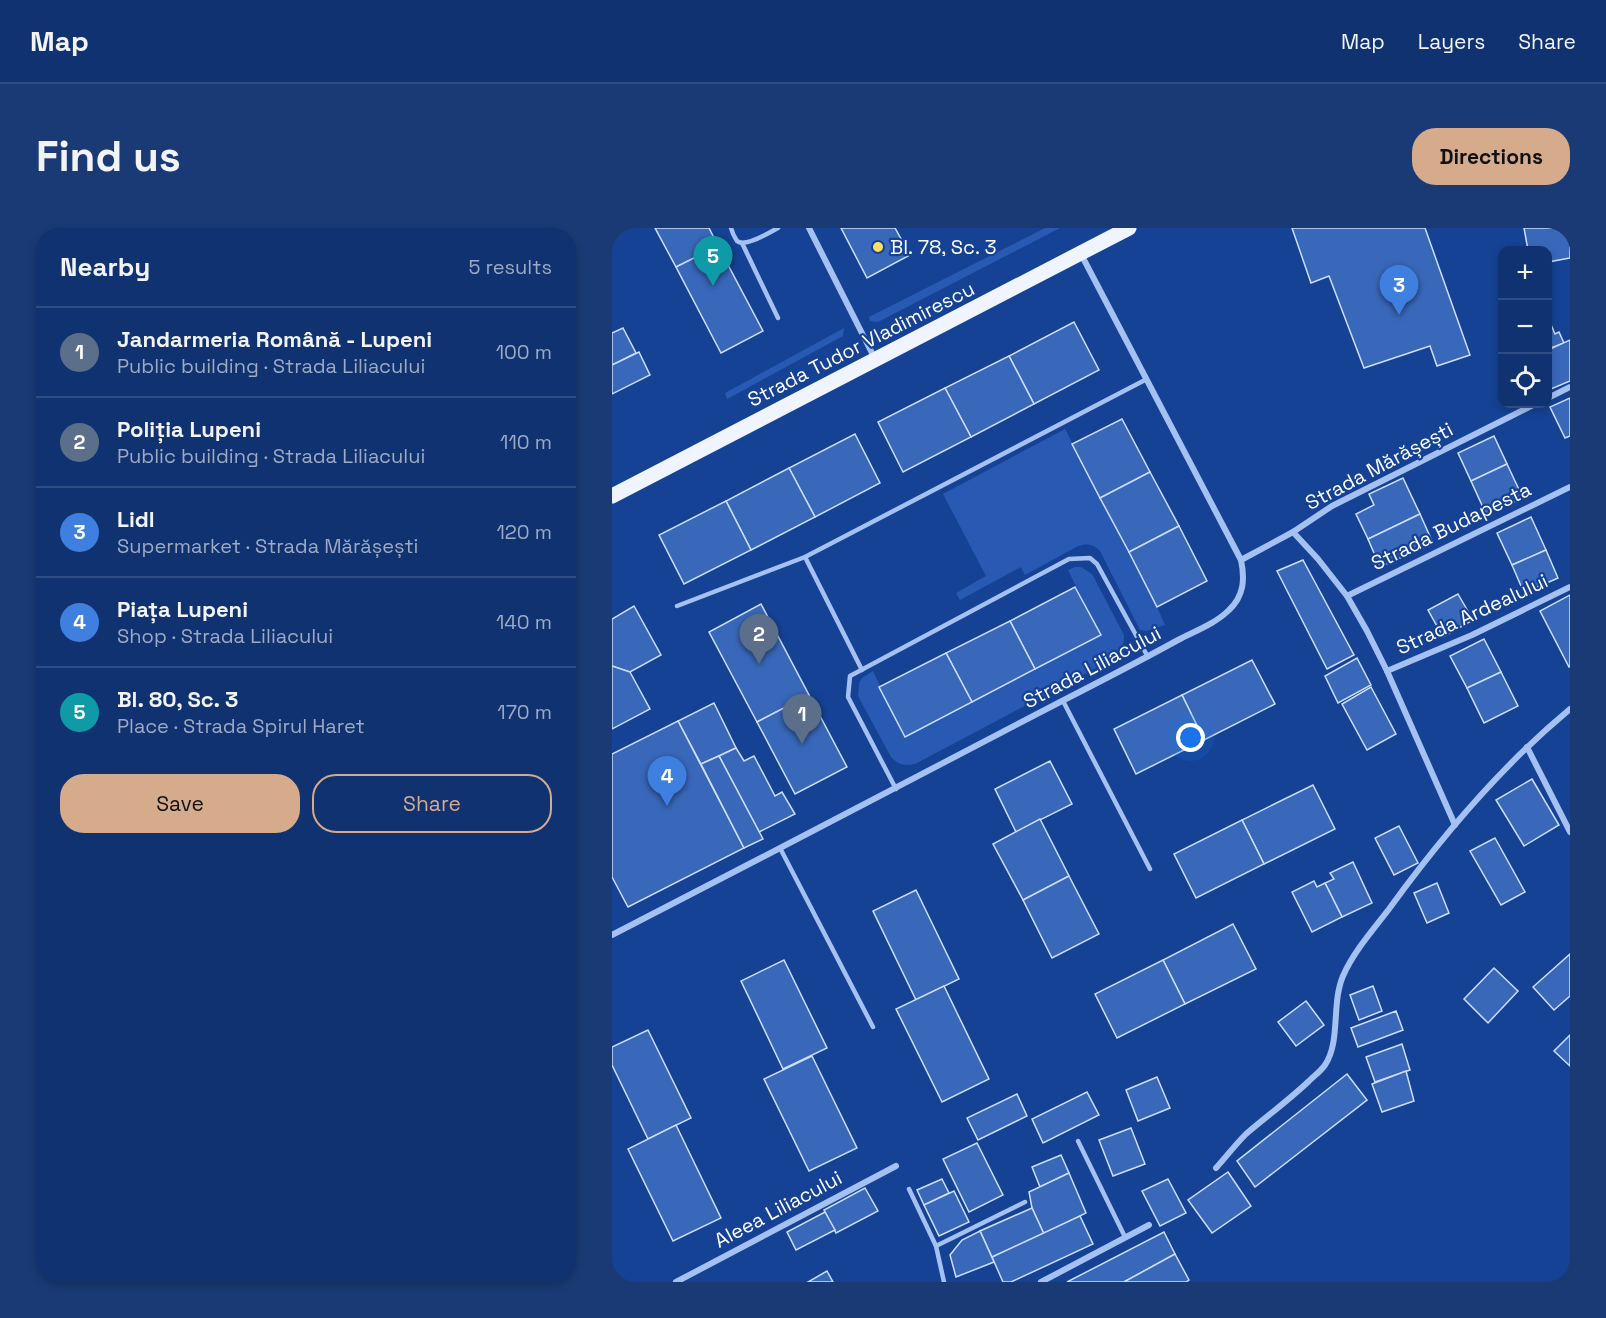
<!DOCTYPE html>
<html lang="en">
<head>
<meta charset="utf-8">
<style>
  body { margin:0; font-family:"Space Grotesk",sans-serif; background:#193a75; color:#f1f3f6 }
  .controls { position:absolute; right:18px; top:18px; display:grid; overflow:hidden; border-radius:12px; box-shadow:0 3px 9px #0003 }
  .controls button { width:54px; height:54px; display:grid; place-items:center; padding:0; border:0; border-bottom:2px solid #304d83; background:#103270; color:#f1f3f6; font:30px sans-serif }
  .you { position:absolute; left:579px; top:510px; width:21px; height:21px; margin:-15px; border:4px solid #fff; border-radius:50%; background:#1a73e8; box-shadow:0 0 0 9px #1a73e833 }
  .badge { display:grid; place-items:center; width:39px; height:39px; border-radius:50%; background:#d6ab8b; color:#fff; font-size:20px; font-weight:700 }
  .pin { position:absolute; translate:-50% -50px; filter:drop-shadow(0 2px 3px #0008) }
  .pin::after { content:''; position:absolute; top:32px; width:21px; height:18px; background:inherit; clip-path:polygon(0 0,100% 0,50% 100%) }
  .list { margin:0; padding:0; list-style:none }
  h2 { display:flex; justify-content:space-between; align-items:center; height:78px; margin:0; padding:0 24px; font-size:26px }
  h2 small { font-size:20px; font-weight:400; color:#9caac3 }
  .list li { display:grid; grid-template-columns:39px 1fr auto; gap:18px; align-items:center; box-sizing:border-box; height:90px; padding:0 24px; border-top:2px solid #304d83 }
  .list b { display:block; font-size:22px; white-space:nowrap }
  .list p { margin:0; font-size:20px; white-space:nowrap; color:#9caac3 }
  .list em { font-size:20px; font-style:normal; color:#9caac3 }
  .actions { display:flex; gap:12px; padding:18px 24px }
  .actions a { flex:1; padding:14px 0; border:2px solid #d6ab8b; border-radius:24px; text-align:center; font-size:21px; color:#d6ab8b }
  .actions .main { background:#d6ab8b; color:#111 }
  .icon { flex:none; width:33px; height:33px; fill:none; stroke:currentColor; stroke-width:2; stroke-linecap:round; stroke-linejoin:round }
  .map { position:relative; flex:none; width:958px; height:1054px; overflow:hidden; border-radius:24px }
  header { display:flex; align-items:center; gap:36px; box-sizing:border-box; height:84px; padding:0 30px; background:#103270; border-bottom:2px solid #304d83 }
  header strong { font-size:28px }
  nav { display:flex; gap:33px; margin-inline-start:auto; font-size:21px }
  .intro { display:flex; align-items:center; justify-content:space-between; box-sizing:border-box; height:144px; padding:0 36px }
  h1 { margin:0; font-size:42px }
  .button { padding:15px 27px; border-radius:24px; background:#d6ab8b; color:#111; font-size:21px; font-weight:700 }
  main { display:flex; gap:36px; padding:0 36px }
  aside { flex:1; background:#103270; border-radius:24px; box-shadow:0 3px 9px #0003 }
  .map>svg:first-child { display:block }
  .green { fill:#285ab3 }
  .building { fill:#3968bb; stroke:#ccdefc; stroke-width:1.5 }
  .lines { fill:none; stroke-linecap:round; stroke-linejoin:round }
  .service { stroke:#a5c1f2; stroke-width:4.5 }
  .minor { stroke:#a5c1f2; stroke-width:6 }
  .primary { stroke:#eff4ff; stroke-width:15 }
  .poi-dot { fill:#ffe065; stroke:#154295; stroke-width:2 }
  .labels { text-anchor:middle; stroke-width:4.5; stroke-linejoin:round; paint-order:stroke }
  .poi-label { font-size:20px; fill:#fff; stroke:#154295; text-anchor:start }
  .street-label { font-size:20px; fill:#fff; stroke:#154295 }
</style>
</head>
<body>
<header>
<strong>Map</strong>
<nav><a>Map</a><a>Layers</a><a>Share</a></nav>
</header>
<div class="intro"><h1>Find us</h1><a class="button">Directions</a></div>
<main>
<aside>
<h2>Nearby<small>5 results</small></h2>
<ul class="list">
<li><span class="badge" style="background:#5c6f8a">1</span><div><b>Jandarmeria Română - Lupeni</b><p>Public building · Strada Liliacului</p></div><em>100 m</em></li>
<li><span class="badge" style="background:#5c6f8a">2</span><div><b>Poliția Lupeni</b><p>Public building · Strada Liliacului</p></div><em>110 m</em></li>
<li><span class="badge" style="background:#3f7fe0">3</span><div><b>Lidl</b><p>Supermarket · Strada Mărășești</p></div><em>120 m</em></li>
<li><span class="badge" style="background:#3f7fe0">4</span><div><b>Piața Lupeni</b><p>Shop · Strada Liliacului</p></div><em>140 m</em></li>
<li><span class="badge" style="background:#0f9aa8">5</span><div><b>Bl. 80, Sc. 3</b><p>Place · Strada Spirul Haret</p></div><em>170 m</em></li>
</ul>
<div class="actions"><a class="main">Save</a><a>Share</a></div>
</aside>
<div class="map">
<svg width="958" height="1054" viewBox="0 0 958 1054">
  <rect width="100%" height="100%" fill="#154295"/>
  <g class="green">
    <polygon points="433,0 448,0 266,94 258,93 257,89"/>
    <polygon points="232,100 231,108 115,171 113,165"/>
    <path d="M453 201 545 379 553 397 535 403 528 402 488 323C481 316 476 315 466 318L413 347 409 339 348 372 344 365 374 348 331 266Z"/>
    <path d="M463 339H469L480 346 512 407 511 423 507 428 303 536C292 538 287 537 279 529L246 468 247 455 250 450 261 443 293 508 488 407 456 342Z"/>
  </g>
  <g class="building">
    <polygon points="43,0 97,0 106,18 64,39"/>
    <polygon points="229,0 283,0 298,27 255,50"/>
    <polygon points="680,0 813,0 858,127 825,138 818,118 752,140 717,48 699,55"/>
    <polygon points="912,0 958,0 958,30 936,34 936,22 916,22"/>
    <polygon points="106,18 151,103 109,125 64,39"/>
    <polygon points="937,92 943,106 947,104 952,115 936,121 936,93"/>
    <polygon points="462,94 487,142 422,176 397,128"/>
    <polygon points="11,100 24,125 0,137 0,105"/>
    <polygon points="958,112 958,153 939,161 936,153 936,122"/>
    <polygon points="27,124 38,147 0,166 0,137"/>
    <polygon points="397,128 422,176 359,209 333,160"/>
    <polygon points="333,160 359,209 291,244 266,194"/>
    <polygon points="958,170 958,208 953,210 938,179"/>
    <polygon points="510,191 538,244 488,270 460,216"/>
    <polygon points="243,206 268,255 203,289 177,240"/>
    <polygon points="882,208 895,236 859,253 846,225"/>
    <polygon points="895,236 911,270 874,286 859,253"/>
    <polygon points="177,240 203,289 139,322 114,273"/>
    <polygon points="538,244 567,298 517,324 488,270"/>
    <polygon points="791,250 808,286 756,311 744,286 762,277 757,266"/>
    <polygon points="114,273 139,322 72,356 47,307"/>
    <polygon points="808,286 821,315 768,339 756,311"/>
    <polygon points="919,289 934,322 900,337 885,305"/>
    <polygon points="567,298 595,353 545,379 517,324"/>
    <polygon points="934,322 946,350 912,365 900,337"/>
    <polygon points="691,332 742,427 715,441 665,343"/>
    <polygon points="463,359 489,407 423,441 398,393"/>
    <polygon points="846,366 861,392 831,409 816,382"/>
    <polygon points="958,367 958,438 957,439 928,383"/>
    <polygon points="149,376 197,467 145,494 97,404"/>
    <polygon points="22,378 49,427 18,444 0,438 0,391"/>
    <polygon points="398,393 423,441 360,474 334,425"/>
    <polygon points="872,411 889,444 855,460 838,428"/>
    <polygon points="334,425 360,474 293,509 267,459"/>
    <polygon points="745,430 759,457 726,475 713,448"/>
    <polygon points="640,432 663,476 592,512 570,467"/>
    <polygon points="0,438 18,444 38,481 0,501"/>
    <polygon points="889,444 906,478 872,495 855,460"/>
    <polygon points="759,459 784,506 755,522 730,476"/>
    <polygon points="197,467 235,539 183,566 145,494"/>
    <polygon points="570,467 592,512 524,546 502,501"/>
    <polygon points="102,475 124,520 89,536 66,493"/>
    <polygon points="66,493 132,620 16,679 0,649 0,526"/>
    <polygon points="124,520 132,533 142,528 163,568 170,564 183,586 147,604 107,528"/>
    <polygon points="107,528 151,611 132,620 89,536"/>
    <polygon points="438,533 460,576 404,604 383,561"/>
    <polygon points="920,551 947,597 912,618 884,572"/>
    <polygon points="701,557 723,601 652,636 630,592"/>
    <polygon points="428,591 457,648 411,672 381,616"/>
    <polygon points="630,592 652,636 584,670 562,626"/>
    <polygon points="787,598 806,635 782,647 763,610"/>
    <polygon points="883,610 913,664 889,677 858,623"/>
    <polygon points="741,634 760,675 730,689 713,655 722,651 718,645"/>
    <polygon points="457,648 487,706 440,730 411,672"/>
    <polygon points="702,653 705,659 713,655 730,689 700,704 680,664"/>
    <polygon points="825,655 837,685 815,695 802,665"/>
    <polygon points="304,662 347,751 304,772 261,683"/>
    <polygon points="621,696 644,741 573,776 551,732"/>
    <polygon points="958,726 958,768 942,782 921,759"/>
    <polygon points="172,732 215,820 171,841 129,753"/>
    <polygon points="551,732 573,776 505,810 483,766"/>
    <polygon points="882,740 906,763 876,795 852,771"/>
    <polygon points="332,758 377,851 330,874 284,781"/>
    <polygon points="761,758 770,783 747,792 738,767"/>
    <polygon points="694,773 712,797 684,818 666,794"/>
    <polygon points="784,783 791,802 746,819 739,800"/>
    <polygon points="36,802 79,890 36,911 0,837 0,819"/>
    <polygon points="958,807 958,838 942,823"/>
    <polygon points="790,816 798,842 763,854 754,829"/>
    <polygon points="200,828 245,920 197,943 152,851"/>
    <polygon points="794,843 802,873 770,884 760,856"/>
    <polygon points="735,846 755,872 643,959 625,933"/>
    <polygon points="545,849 558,880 526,893 514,862"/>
    <polygon points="475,864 487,887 431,915 420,891"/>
    <polygon points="405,866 415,888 366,912 355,890"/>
    <polygon points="64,897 109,990 61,1013 16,921"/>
    <polygon points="519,900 533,936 501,948 487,912"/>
    <polygon points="365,915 391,967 357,984 331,931"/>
    <polygon points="449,927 457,945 428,959 420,939"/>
    <polygon points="616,944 639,978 600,1005 576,972"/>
    <polygon points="457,945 474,985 432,1006 420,980 417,964"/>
    <polygon points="330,951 337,965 312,977 305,962"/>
    <polygon points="556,951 574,985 548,998 530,963"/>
    <polygon points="253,960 266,983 224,1005 212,982"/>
    <polygon points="342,963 357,994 327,1008 312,977"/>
    <polygon points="420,980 432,1006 380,1029 368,1003"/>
    <polygon points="213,984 223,1002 184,1022 175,1004"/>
    <polygon points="468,988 481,1016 399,1054 391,1054 380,1029"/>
    <polygon points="368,1003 382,1034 344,1049 338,1027 350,1012"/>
    <polygon points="552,1004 563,1026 512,1054 455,1054"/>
    <polygon points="563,1026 577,1052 574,1054 512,1054"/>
    <polygon points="215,1043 221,1054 196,1054"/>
  </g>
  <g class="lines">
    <g class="service">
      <path d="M119 0C120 4 123 10 125 13 133 20 158 4 166 0"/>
      <polyline points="130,15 166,90"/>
      <polyline points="193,329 250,442"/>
      <polyline points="65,378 193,329 533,152"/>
      <polyline points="451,473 538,641"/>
      <polyline points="284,561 236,469 238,448 457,331 478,330 485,336 536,429"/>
      <polyline points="168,620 261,799"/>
      <polyline points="466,913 513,1009"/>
      <polyline points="297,961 324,1018 332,1054"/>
      <polyline points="324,1018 413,974"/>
    </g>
    <g class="minor">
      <polyline points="197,0 263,131"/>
      <polyline points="936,170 958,159"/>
      <polyline points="681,304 706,331 735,368 755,403 775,443 843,597"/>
      <polyline points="629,332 681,304 720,278 923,176"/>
      <polyline points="735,368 958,259"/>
      <polyline points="775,443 860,407 958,359"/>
      <polyline points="915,519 958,604"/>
      <path d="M0 707C150 629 301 552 450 473 489 453 528 433 566 412 583 403 603 396 617 382 632 368 633 351 629 332L469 26"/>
      <path d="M604 940C614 929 623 917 634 906 655 888 677 872 697 853 702 848 709 843 713 837 729 813 719 776 731 748 742 723 761 702 777 681 830 608 888 539 958 481"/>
      <polyline points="64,1054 284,938"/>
      <polyline points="429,1054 537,997"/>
    </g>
    <polyline class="primary" points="0,268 517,0"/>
  </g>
  <circle class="poi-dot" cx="266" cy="19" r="6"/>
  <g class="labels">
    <g class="poi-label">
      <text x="278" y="26">Bl. 78, Sc. 3</text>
    </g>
    <g class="street-label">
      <text transform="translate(249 116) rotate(-27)" y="7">Strada Tudor Vladimirescu</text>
      <text transform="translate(767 238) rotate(-28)" y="7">Strada Mărășești</text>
      <text transform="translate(839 298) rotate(-26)" y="7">Strada Budapesta</text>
      <text transform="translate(860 386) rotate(-25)" y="7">Strada Ardealului</text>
      <text transform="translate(480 439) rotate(-28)" y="7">Strada Liliacului</text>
      <text transform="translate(166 981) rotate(-28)" y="7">Aleea Liliacului</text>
    </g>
  </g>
</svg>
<div class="controls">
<button>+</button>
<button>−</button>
<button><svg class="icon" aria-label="locate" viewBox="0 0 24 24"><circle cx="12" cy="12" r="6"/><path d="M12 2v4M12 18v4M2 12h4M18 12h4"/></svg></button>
</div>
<div class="you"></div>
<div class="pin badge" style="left:190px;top:516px;background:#5c6f8a">1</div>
<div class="pin badge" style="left:147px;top:436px;background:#5c6f8a">2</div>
<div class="pin badge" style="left:787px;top:87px;background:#3f7fe0">3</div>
<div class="pin badge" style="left:55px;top:578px;background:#3f7fe0">4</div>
<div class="pin badge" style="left:101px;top:58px;background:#0f9aa8">5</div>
</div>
</main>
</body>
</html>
